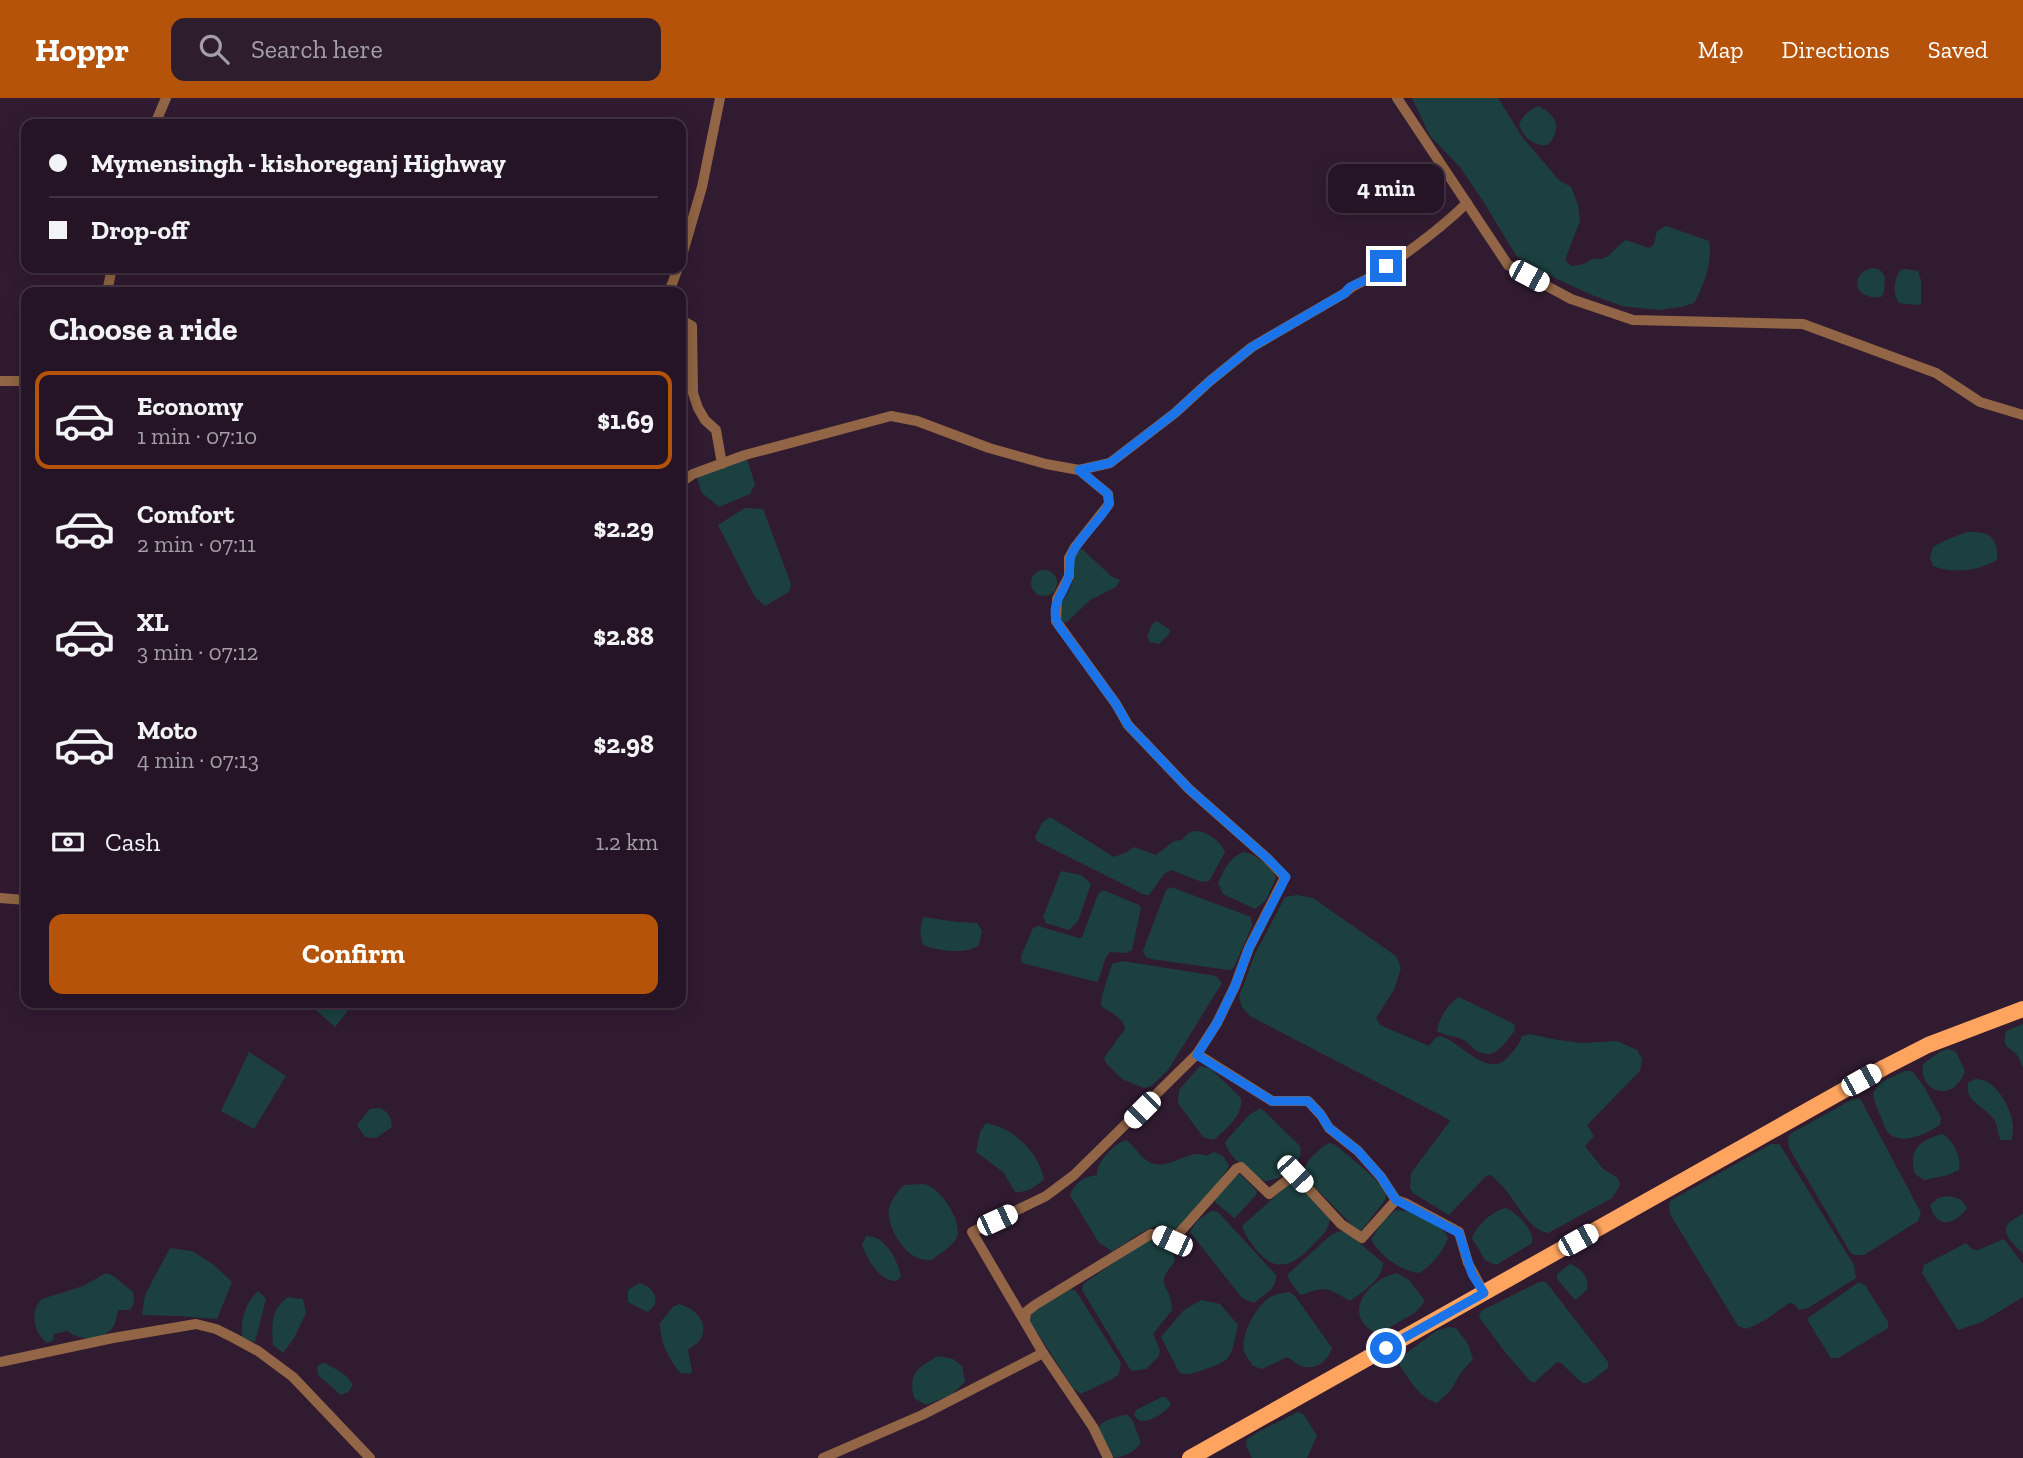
<!DOCTYPE html>
<meta charset="utf-8">
<style>
body{margin:0;font-family:"Zilla Slab",serif;background:#2d1d2d;color:#f1f3f6;height:100vh;display:flex;flex-direction:column;font-size:26px;white-space:nowrap}
*{box-sizing:border-box;margin:0}
p{font-size:23px;color:#a39ea7}
.icon{flex:none;width:38px;height:38px;fill:none;stroke:currentColor;stroke-width:2;stroke-linecap:round;stroke-linejoin:round}
.map{position:relative;flex:1;overflow:hidden}
.side{position:absolute;left:21px;top:189px;width:665px;height:721px;display:flex;flex-direction:column;background:#251425;border-radius:14px;box-shadow:0 4px 18px #0003,0 0 0 2px #423342}
.side>*{flex:none}
.hud{position:absolute;left:21px;top:21px;width:665px;height:154px;border-radius:14px;box-shadow:0 4px 18px #0003,0 0 0 2px #423342;display:grid;align-content:center;height:154px;padding:0 28px;background:#251425}
.end{position:absolute;width:32px;height:32px;margin:-16px;border:9px solid #1a73e8;background:#fff;box-shadow:0 0 0 4px #fff}
.from{border-radius:50%}
.bubble{position:absolute;height:49px;border-radius:14px;background:#251425;box-shadow:0 4px 18px #0003,0 0 0 2px #423342;font-size:23px;font-weight:700;line-height:49px;text-align:center}
.car{position:absolute;width:21px;height:42px;margin:-21px -10px;border-radius:9px;box-shadow:0 0 5px 2px #0007;background:linear-gradient(#fff 24%,#345 0 40%,#fff 0 76%,#345 0 86%,#fff 0)}
.hud b{display:flex;align-items:center;gap:24px;height:66px;font-size:26px}
.hud b+b{border-top:2px solid #423342}
.hud i{width:18px;height:18px;background:#f1f3f6}
ul{padding:0;list-style:none}
li{display:flex;align-items:center;gap:21px;height:98px;margin:0 14px 10px;padding:0 14px;border:4px solid transparent;border-radius:14px}
li div{flex:1}
li b{display:block;font-size:26px}
li em{font-style:normal;font-weight:700}
li.on{border-color:#b45309}
li>.icon{width:63px;height:63px;stroke-width:1.5}
h2{padding:0 28px;font-size:32px;line-height:84px}
.pay{display:flex;align-items:center;gap:18px;height:77px;padding:0 28px;font-size:26px}
.pay p{margin-inline-start:auto}
.primary-button{display:flex;gap:14px;margin-top:auto;padding:14px 28px}
.primary-button a{flex:1;height:80px;border-radius:14px;background:#b45309;color:#fff;font-size:28px;font-weight:700;line-height:80px;text-align:center}
header{display:flex;align-items:center;gap:42px;box-sizing:border-box;height:98px;padding:0 35px;background:#b45309;color:#fff}
header strong{font-size:33px}
nav{display:flex;gap:38px;margin-inline-start:auto;font-size:24px}
.search{width:490px;height:63px;background:#2d1d2d;display:flex;align-items:center;gap:18px;box-sizing:border-box;padding:0 24px;border-radius:14px;color:#a39ea7;font-size:26px}
.map>svg:first-child{display:block}
.water{fill:#1c4040}
.lines{fill:none;stroke-linecap:round;stroke-linejoin:round}
.minor{stroke:#916545;stroke-width:10}
.primary{stroke:#ffa45f;stroke-width:16}
.route{stroke:#1a73e8;stroke-width:9}
</style>
<header>
<strong>Hoppr</strong>
<div class="search"><svg class="icon" aria-label="search" viewBox="0 0 24 24"><circle cx="10" cy="10" r="6"/><path d="M15 15l6 6"/></svg>Search here</div>
<nav><a>Map</a><a>Directions</a><a>Saved</a></nav>
</header>
<div class="map">
<svg width="2023" height="1360" viewBox="0 0 2023 1360">
<rect width="100%" height="100%" fill="#311b31"/>
<g class="water">
<path d="M 1412,0 L 1498,0 L 1523,40 L 1559,82 L 1571,89 L 1578,107 L 1580,123 L 1565,162 L 1571,168 L 1584,166 L 1594,160 C 1609,165 1614,149 1626,142 L 1649,150 L 1654,146 L 1657,133 L 1666,128 L 1709,143 C 1713,163 1704,187 1694,205 L 1681,209 L 1659,212 L 1622,208 L 1592,197 L 1555,180 L 1517,159 L 1483,103 L 1460,69 L 1430,38 Z"/>
<path d="M 1539,8 C 1558,19 1562,30 1548,47 C 1533,48 1525,41 1519,27 C 1522,18 1530,11 1539,8 Z"/>
<path d="M 1873,170 L 1880,172 L 1885,179 L 1884,194 L 1881,199 C 1854,203 1848,175 1873,170 Z"/>
<path d="M 1906,171 L 1918,173 L 1921,182 L 1921,206 L 1915,207 L 1899,205 C 1892,194 1894,183 1900,172 Z"/>
<path d="M 747,361 L 755,386 L 750,396 L 719,409 L 701,394 L 697,379 Z"/>
<path d="M 745,410 L 763,411 L 791,486 L 789,494 L 765,508 L 755,499 L 718,427 Z"/>
<path d="M 1967,434 C 1989,433 1998,438 1997,462 C 1977,473 1954,476 1933,468 L 1930,460 L 1933,449 L 1946,442 Z"/>
<path d="M 1082,451 L 1111,478 L 1120,482 L 1116,489 L 1090,502 L 1066,525 L 1058,520 C 1058,505 1070,496 1073,482 C 1076,469 1069,458 1082,451 Z"/>
<circle cx="1044" cy="485" r="13"/>
<path d="M 1157,523 L 1170,532 L 1169,536 L 1159,546 L 1150,544 L 1147,539 L 1152,526 Z"/>
<path d="M 1050,719 L 1114,759 L 1127,754 L 1134,749 L 1156,757 L 1174,743 L 1182,742 C 1185,739 1186,736 1191,734 C 1202,729 1222,744 1225,754 L 1209,783 L 1202,784 L 1171,772 L 1164,776 L 1149,797 L 1145,797 L 1037,743 L 1035,739 L 1042,725 Z"/>
<path d="M 1245,754 C 1257,758 1271,768 1276,779 L 1266,802 L 1255,811 L 1223,796 L 1218,785 C 1225,772 1229,758 1245,754 Z"/>
<path d="M 1061,773 L 1081,777 L 1091,786 L 1078,823 L 1069,832 L 1046,825 L 1043,819 Z"/>
<path d="M 1171,789 L 1251,819 L 1252,828 L 1234,869 L 1230,872 L 1221,871 L 1151,861 L 1146,859 L 1143,853 L 1166,792 Z"/>
<path d="M 1103,792 L 1139,807 L 1141,810 L 1132,852 L 1126,855 L 1110,854 C 1102,862 1103,874 1097,884 L 1022,865 L 1021,858 L 1033,830 L 1038,828 L 1079,840 L 1082,839 L 1098,796 Z"/>
<path d="M 1297,797 L 1313,800 L 1396,858 L 1401,870 L 1394,892 L 1376,920 L 1380,927 L 1429,948 C 1430,947 1435,940 1437,939 C 1453,933 1487,987 1510,957 C 1515,951 1520,946 1522,938 L 1530,936 L 1552,941 L 1582,945 L 1617,943 L 1637,952 L 1642,961 L 1640,973 L 1587,1027 L 1594,1038 L 1585,1048 L 1603,1071 L 1618,1080 L 1620,1087 L 1612,1100 L 1548,1135 C 1531,1132 1521,1113 1511,1099 C 1506,1091 1498,1084 1491,1077 L 1486,1078 L 1449,1117 L 1413,1095 L 1410,1090 L 1411,1075 L 1450,1023 L 1448,1021 L 1250,918 L 1242,909 L 1239,899 L 1255,856 L 1285,799 Z"/>
<path d="M 924,819 L 957,824 L 977,825 L 982,833 L 979,847 C 968,857 937,853 923,847 C 920,839 919,827 924,819 Z"/>
<path d="M 1123,863 L 1216,878 L 1222,885 L 1168,972 L 1150,989 L 1144,990 L 1122,981 L 1106,965 L 1104,960 L 1125,931 C 1123,918 1110,915 1101,908 L 1102,898 L 1112,866 Z"/>
<path d="M 1459,899 L 1514,926 L 1515,932 C 1506,944 1496,962 1479,954 C 1474,952 1470,947 1466,943 C 1457,938 1447,938 1438,934 L 1437,932 C 1440,919 1448,906 1459,899 Z"/>
<path d="M 308,905 L 354,905 L 335,929 Z"/>
<path d="M 2023,926 L 2023,970 C 2021,966 2020,962 2018,958 C 2008,947 2002,951 2006,933 Z"/>
<path d="M 1949,951 L 1956,954 L 1965,973 C 1953,1007 1918,993 1923,966 L 1941,953 Z"/>
<path d="M 249,954 L 286,978 L 254,1031 L 221,1013 Z"/>
<path d="M 1200,968 L 1211,971 L 1241,1000 C 1243,1019 1226,1030 1214,1042 L 1203,1039 L 1178,1005 L 1179,992 Z"/>
<path d="M 1905,973 L 1912,973 L 1925,990 L 1941,1020 L 1940,1027 C 1927,1035 1900,1050 1887,1033 C 1884,1029 1883,1022 1880,1017 C 1877,1009 1874,1004 1873,995 L 1881,984 Z"/>
<path d="M 1975,981 C 1977,981 1984,982 1986,983 C 2003,992 2019,1024 2011,1042 L 2001,1042 C 1997,1036 1998,1031 1996,1025 C 1988,1008 1964,1006 1968,985 Z"/>
<path d="M 1858,1000 L 1861,1002 L 1921,1115 L 1918,1123 L 1864,1157 L 1854,1157 L 1850,1154 L 1789,1050 L 1788,1042 L 1790,1036 L 1853,1001 Z"/>
<path d="M 380,1010 C 389,1014 391,1020 392,1029 L 376,1040 L 365,1039 L 357,1027 L 370,1011 Z"/>
<path d="M 1261,1010 L 1300,1048 C 1304,1069 1283,1082 1264,1083 C 1251,1074 1229,1061 1225,1044 L 1250,1016 Z"/>
<path d="M 986,1025 C 1014,1030 1038,1054 1044,1081 C 1035,1089 1027,1095 1015,1094 L 1003,1074 L 976,1054 L 980,1034 Z"/>
<path d="M 1942,1036 C 1954,1042 1961,1059 1959,1072 L 1948,1077 L 1924,1082 L 1915,1076 C 1908,1051 1919,1043 1942,1036 Z"/>
<path d="M 1126,1042 C 1135,1048 1141,1061 1151,1065 C 1171,1073 1189,1049 1206,1058 L 1214,1054 L 1223,1058 L 1229,1068 L 1219,1085 L 1176,1131 L 1172,1133 C 1168,1131 1165,1129 1162,1128 C 1150,1125 1124,1148 1112,1153 L 1099,1145 L 1070,1097 C 1076,1084 1082,1079 1097,1077 C 1096,1064 1114,1046 1126,1042 Z"/>
<path d="M 1329,1045 L 1334,1046 C 1346,1056 1378,1080 1385,1094 C 1387,1099 1386,1100 1383,1105 L 1361,1133 L 1356,1131 L 1302,1076 C 1305,1064 1318,1051 1329,1045 Z"/>
<path d="M 1771,1046 L 1779,1046 L 1782,1050 L 1854,1167 L 1856,1180 L 1808,1210 L 1799,1212 L 1794,1206 L 1789,1205 L 1767,1221 L 1747,1231 L 1738,1228 L 1670,1116 L 1669,1107 L 1670,1103 Z"/>
<path d="M 1240,1076 L 1257,1093 L 1256,1097 L 1235,1120 L 1233,1119 L 1215,1104 L 1216,1100 L 1235,1078 Z"/>
<path d="M 1295,1084 L 1301,1088 L 1330,1122 L 1326,1133 C 1308,1152 1285,1183 1260,1156 C 1253,1148 1245,1138 1242,1128 L 1287,1088 Z"/>
<path d="M 924,1086 C 939,1088 963,1123 957,1139 C 953,1148 940,1155 932,1162 C 929,1162 925,1162 921,1161 C 904,1157 886,1128 889,1111 C 891,1102 897,1094 904,1087 Z"/>
<path d="M 1948,1098 C 1957,1100 1962,1100 1967,1110 C 1954,1128 1936,1131 1930,1107 L 1938,1100 Z"/>
<path d="M 1506,1110 C 1518,1116 1534,1131 1532,1145 L 1496,1167 L 1485,1162 L 1472,1140 C 1477,1127 1492,1113 1506,1110 Z"/>
<path d="M 1396,1112 C 1410,1111 1444,1127 1448,1140 C 1443,1154 1432,1166 1420,1175 C 1400,1173 1380,1158 1371,1141 L 1384,1122 Z"/>
<path d="M 1211,1113 L 1218,1114 L 1276,1177 C 1277,1191 1263,1197 1254,1205 L 1242,1200 L 1190,1134 L 1197,1123 Z"/>
<path d="M 2023,1115 L 2023,1156 C 2017,1149 2000,1136 2008,1126 C 2012,1121 2019,1119 2023,1115 Z"/>
<path d="M 1340,1133 L 1349,1136 L 1383,1165 C 1383,1181 1362,1194 1350,1203 C 1326,1189 1328,1188 1300,1197 L 1288,1180 L 1288,1176 L 1331,1137 Z"/>
<path d="M 866,1138 C 885,1137 898,1162 901,1179 L 896,1183 C 878,1182 868,1162 862,1147 Z"/>
<path d="M 1152,1138 C 1165,1143 1177,1149 1174,1165 C 1152,1189 1172,1186 1172,1212 L 1153,1236 L 1160,1252 L 1159,1258 L 1146,1271 L 1131,1273 L 1082,1192 L 1083,1186 Z"/>
<path d="M 2004,1141 L 2023,1166 L 2023,1199 L 1982,1224 L 1958,1232 L 1922,1175 L 1924,1167 L 1966,1145 L 1972,1151 L 1978,1152 Z"/>
<path d="M 170,1150 L 192,1153 L 214,1167 L 232,1184 L 217,1221 L 180,1218 L 142,1217 L 145,1197 Z"/>
<path d="M 1570,1166 C 1581,1170 1590,1180 1587,1192 L 1575,1202 L 1557,1181 L 1557,1176 Z"/>
<path d="M 106,1175 L 112,1177 L 133,1194 L 134,1205 L 130,1212 L 118,1212 C 117,1217 116,1224 113,1229 C 105,1242 79,1244 68,1233 L 54,1236 L 53,1243 L 47,1245 C 34,1235 29,1213 42,1201 L 83,1188 Z"/>
<path d="M 1397,1175 L 1409,1182 L 1425,1203 L 1416,1214 L 1378,1236 C 1339,1218 1368,1181 1397,1175 Z"/>
<path d="M 1539,1184 L 1546,1184 L 1608,1264 L 1608,1270 L 1588,1285 L 1582,1285 L 1561,1265 L 1557,1264 L 1535,1284 L 1531,1284 L 1505,1254 L 1479,1219 L 1481,1213 Z"/>
<path d="M 1859,1184 L 1865,1187 L 1888,1224 L 1888,1230 L 1838,1260 L 1831,1260 L 1808,1223 L 1808,1220 Z"/>
<path d="M 639,1185 C 654,1188 663,1205 647,1214 L 628,1204 L 628,1192 Z"/>
<path d="M 1072,1191 L 1076,1193 L 1121,1265 L 1119,1276 L 1114,1280 L 1081,1296 L 1073,1290 L 1029,1222 C 1032,1205 1058,1198 1072,1191 Z"/>
<path d="M 258,1193 L 266,1201 L 255,1244 L 242,1240 C 241,1222 244,1206 258,1193 Z"/>
<path d="M 1289,1194 L 1295,1198 L 1332,1250 C 1328,1263 1316,1273 1301,1268 C 1296,1266 1292,1261 1287,1259 L 1262,1271 L 1253,1268 C 1250,1264 1246,1258 1244,1253 C 1240,1237 1257,1206 1272,1198 C 1277,1196 1283,1195 1289,1194 Z"/>
<path d="M 288,1199 L 303,1201 L 306,1215 L 294,1240 L 283,1255 L 273,1247 C 272,1226 270,1213 288,1199 Z"/>
<path d="M 1201,1202 L 1220,1206 L 1238,1227 C 1230,1261 1234,1262 1200,1273 C 1191,1276 1187,1278 1179,1274 L 1161,1239 L 1184,1212 Z"/>
<path d="M 679,1206 C 693,1209 710,1224 701,1240 C 699,1245 692,1248 688,1252 L 692,1273 L 690,1276 L 680,1275 C 668,1260 660,1244 660,1225 L 673,1209 Z"/>
<path d="M 1449,1229 L 1456,1230 L 1468,1246 L 1473,1261 L 1460,1276 L 1450,1293 L 1437,1305 C 1419,1300 1410,1282 1400,1268 L 1400,1260 L 1436,1233 Z"/>
<path d="M 938,1258 L 953,1261 L 962,1268 L 965,1284 L 951,1297 L 926,1307 L 914,1300 C 908,1274 918,1270 938,1258 Z"/>
<path d="M 325,1265 C 337,1272 346,1275 353,1287 L 348,1294 L 341,1297 L 318,1277 L 317,1269 L 320,1266 Z"/>
<path d="M 1162,1299 L 1166,1299 L 1171,1306 C 1167,1313 1153,1322 1145,1323 C 1139,1324 1138,1321 1134,1317 L 1136,1312 Z"/>
<path d="M 1298,1314 L 1304,1317 L 1317,1338 L 1307,1360 L 1252,1360 L 1246,1348 L 1247,1341 L 1258,1334 Z"/>
<path d="M 1124,1317 L 1127,1317 L 1132,1321 L 1141,1345 C 1133,1356 1121,1360 1109,1360 L 1097,1332 C 1101,1322 1115,1320 1124,1317 Z"/>
</g>
<g class="lines">
<g class="minor">
<path d="M 1397,0 L 1508,167 L 1571,201 L 1633,222 L 1803,226 L 1936,275 L 1980,304 L 2023,317"/>
<path d="M 155,26 L 166,0"/>
<path d="M 681,161 L 702,89 L 720,0"/>
<path d="M 107,194 L 112,170"/>
<path d="M 669,194 L 678,170"/>
<path d="M 681,222 L 692,228 L 693,295 L 698,310 L 705,322 L 716,332 L 722,366"/>
<path d="M 0,283 L 26,283"/>
<path d="M 1079,372 L 1108,396 L 1109,406 L 1075,449 L 1069,460 L 1069,478 L 1057,501 L 1056,523 L 1116,606 L 1128,627 L 1189,691 L 1267,760 L 1285,779 L 1249,850 L 1235,888 L 1217,925 L 1197,956"/>
<path d="M 681,384 L 693,376 L 745,357 L 891,318 L 917,323 L 989,350 L 1046,366 L 1079,372 L 1110,365 L 1175,315 L 1210,283 L 1252,249 L 1345,195 C 1352,186 1363,185 1372,178 C 1405,157 1439,132 1467,105"/>
<path d="M 0,800 L 26,802"/>
<path d="M 1025,1222 L 1026,1214 L 1035,1207 L 1151,1136 L 1159,1137 L 1172,1143 L 1236,1071 L 1241,1069 L 1269,1096 L 1295,1076 L 1341,1126 L 1362,1140 L 1396,1102 L 1405,1105 L 1459,1134 L 1468,1165 L 1484,1195"/>
<path d="M 1043,1255 L 972,1134 L 1046,1098 L 1074,1077 L 1197,956 L 1272,1003 L 1308,1003 L 1321,1017 L 1329,1030 L 1358,1053 L 1381,1079 L 1396,1102"/>
<path d="M 0,1264 L 113,1240 L 196,1226 L 216,1231 L 234,1240 L 258,1253 L 293,1279 L 370,1360"/>
<path d="M 823,1360 L 922,1317 L 1043,1255 L 1093,1329 L 1108,1360"/>
</g>
<path class="primary" d="M 1190,1360 L 1885,969 L 1928,947 L 2023,911"/>
</g>
<g class="lines">
<path class="route" d="M 1386,1250 L 1484,1195 L 1472,1176 L 1459,1135 L 1396,1102 L 1381,1079 L 1358,1053 L 1329,1030 L 1321,1017 L 1308,1003 L 1272,1003 L 1197,957 L 1217,925 L 1235,888 L 1249,850 L 1286,779 L 1267,760 L 1189,691 L 1128,627 L 1116,606 L 1059,528 C 1047,506 1066,495 1069,476 C 1071,466 1068,459 1075,450 C 1085,434 1100,422 1109,406 L 1108,396 L 1079,372 L 1110,365 L 1175,315 L 1210,283 L 1252,249 L 1345,195 L 1350,189 L 1370,180 L 1386,168"/>
</g>
</svg>
<i class="end from" style="left:1386px;top:1250px"></i>
<i class="end" style="left:1386px;top:168px"></i>
<div class="bubble" style="left:1328px;top:66px;width:116px">4 min</div>
<i class="car" style="left:1529px;top:178px;rotate:118deg"></i>
<i class="car" style="left:1861px;top:982px;rotate:61deg"></i>
<i class="car" style="left:1142px;top:1012px;rotate:225deg"></i>
<i class="car" style="left:1295px;top:1076px;rotate:137deg"></i>
<i class="car" style="left:997px;top:1122px;rotate:65deg"></i>
<i class="car" style="left:1578px;top:1142px;rotate:61deg"></i>
<i class="car" style="left:1172px;top:1143px;rotate:295deg"></i>
<div class="hud">
<b><i class="from"></i>Mymensingh - kishoreganj Highway</b>
<b><i></i>Drop-off</b>
</div>
<section class="side">
<h2>Choose a ride</h2>
<ul>
<li class="on"><svg class="icon" aria-label="car" viewBox="0 0 24 24"><path d="M5 17H2v-5l4-1 3-4h7l3 4 3 1v5h-3M9 17h6M6 11h13"/><circle cx="7" cy="17" r="2"/><circle cx="17" cy="17" r="2"/></svg><div><b>Economy</b><p>1 min · 07:10</p></div><em>$1.69</em></li>
<li><svg class="icon" aria-label="car" viewBox="0 0 24 24"><path d="M5 17H2v-5l4-1 3-4h7l3 4 3 1v5h-3M9 17h6M6 11h13"/><circle cx="7" cy="17" r="2"/><circle cx="17" cy="17" r="2"/></svg><div><b>Comfort</b><p>2 min · 07:11</p></div><em>$2.29</em></li>
<li><svg class="icon" aria-label="car" viewBox="0 0 24 24"><path d="M5 17H2v-5l4-1 3-4h7l3 4 3 1v5h-3M9 17h6M6 11h13"/><circle cx="7" cy="17" r="2"/><circle cx="17" cy="17" r="2"/></svg><div><b>XL</b><p>3 min · 07:12</p></div><em>$2.88</em></li>
<li><svg class="icon" aria-label="car" viewBox="0 0 24 24"><path d="M5 17H2v-5l4-1 3-4h7l3 4 3 1v5h-3M9 17h6M6 11h13"/><circle cx="7" cy="17" r="2"/><circle cx="17" cy="17" r="2"/></svg><div><b>Moto</b><p>4 min · 07:13</p></div><em>$2.98</em></li>
</ul>
<div class="pay"><svg class="icon" aria-label="cash" viewBox="0 0 24 24"><path d="M3 7h18v10H3z"/><circle cx="12" cy="12" r="2"/></svg>Cash<p>1.2 km</p></div>
<div class="primary-button"><a>Confirm</a></div>
</section>
</div>
